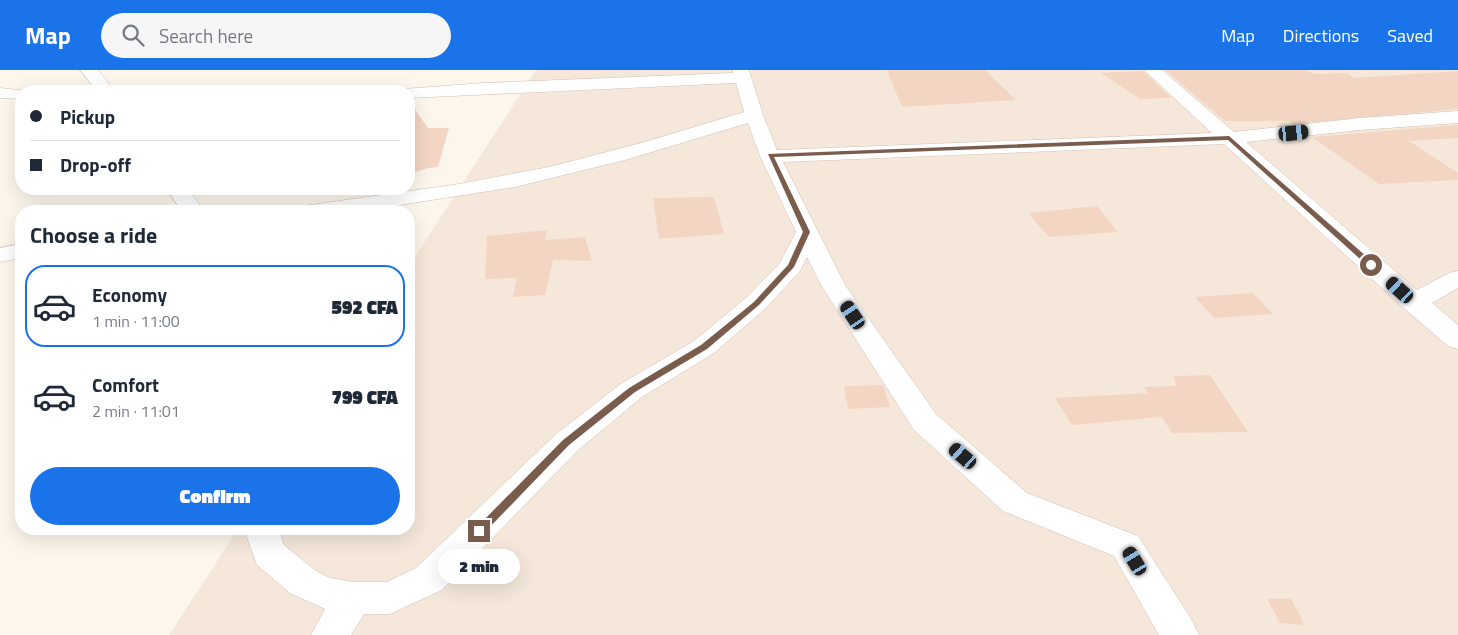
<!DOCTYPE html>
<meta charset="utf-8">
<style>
body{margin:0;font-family:"Titillium Web",sans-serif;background:#f6f6f7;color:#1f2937;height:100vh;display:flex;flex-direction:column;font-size:19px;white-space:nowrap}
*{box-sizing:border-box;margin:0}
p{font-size:16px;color:#747a83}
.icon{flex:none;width:28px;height:28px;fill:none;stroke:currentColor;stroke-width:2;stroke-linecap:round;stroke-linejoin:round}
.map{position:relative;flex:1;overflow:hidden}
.sheet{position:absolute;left:15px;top:135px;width:400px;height:330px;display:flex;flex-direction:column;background:#fff;border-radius:20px;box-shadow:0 5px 20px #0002}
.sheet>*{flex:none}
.top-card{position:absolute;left:15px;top:15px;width:400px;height:110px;border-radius:20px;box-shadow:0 5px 20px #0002;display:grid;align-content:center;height:110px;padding:0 15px;background:#fff}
.end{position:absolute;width:22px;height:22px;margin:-11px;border:6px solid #7a5c4d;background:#fff;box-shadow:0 0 0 2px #fff}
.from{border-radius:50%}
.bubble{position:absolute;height:35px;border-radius:18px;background:#fff;box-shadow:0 5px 20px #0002;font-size:16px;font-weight:800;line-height:35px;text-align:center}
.car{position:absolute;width:15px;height:30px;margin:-15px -8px;border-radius:6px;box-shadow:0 0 4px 1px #0007;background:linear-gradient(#222 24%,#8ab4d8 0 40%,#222 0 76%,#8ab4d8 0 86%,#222 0)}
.top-card b{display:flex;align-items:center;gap:18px;height:48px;font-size:19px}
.top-card b+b{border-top:1px solid #e0e1e3}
.top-card i{width:12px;height:12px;background:#1f2937}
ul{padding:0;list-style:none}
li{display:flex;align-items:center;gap:15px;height:82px;margin:0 10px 8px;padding:0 5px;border:2px solid transparent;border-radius:20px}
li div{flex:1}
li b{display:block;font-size:19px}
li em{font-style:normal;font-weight:800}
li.on{border-color:#1a73e8}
li>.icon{width:45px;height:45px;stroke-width:1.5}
h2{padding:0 15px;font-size:22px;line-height:60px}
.cta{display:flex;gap:10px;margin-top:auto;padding:10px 15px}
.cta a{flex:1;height:58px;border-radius:30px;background:#1a73e8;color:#fff;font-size:20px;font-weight:800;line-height:58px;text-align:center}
header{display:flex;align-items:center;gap:30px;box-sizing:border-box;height:70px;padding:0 25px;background:#1a73e8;color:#fff}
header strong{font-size:24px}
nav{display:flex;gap:28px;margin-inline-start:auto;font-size:18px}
.search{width:350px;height:45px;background:#f6f6f7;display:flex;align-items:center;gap:12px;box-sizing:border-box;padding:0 18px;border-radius:28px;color:#747a83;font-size:19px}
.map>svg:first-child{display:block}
.residential{fill:#f5e8da}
.building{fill:#f3d5c3}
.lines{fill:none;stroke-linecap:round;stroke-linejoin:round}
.minor-casing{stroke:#d1beb0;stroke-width:1}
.minor{fill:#fff;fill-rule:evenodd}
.route{fill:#7a5c4d}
</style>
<header>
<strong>Map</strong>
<div class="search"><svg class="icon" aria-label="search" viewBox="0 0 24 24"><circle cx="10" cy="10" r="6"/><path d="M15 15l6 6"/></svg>Search here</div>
<nav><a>Map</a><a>Directions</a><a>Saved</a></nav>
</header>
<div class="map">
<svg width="1458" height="565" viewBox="0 0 1458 565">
<rect width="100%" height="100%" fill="#fdf6ec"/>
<path class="residential" d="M 536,0 L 1458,0 L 1458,565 L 169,565 L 238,459 L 409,459 L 409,196 Z"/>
<g class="building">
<path d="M 887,0 L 985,0 L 1016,30 L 902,37 Z"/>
<path d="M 1165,0 L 1307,0 L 1313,4 L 1347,3 L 1354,8 L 1458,1 L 1458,39 L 1293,54 L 1289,51 L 1225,51 Z"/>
<path d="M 1143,1 L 1171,28 L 1140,29 L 1101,3 Z"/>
<path d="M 409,31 L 428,58 L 449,58 L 438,97 L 428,98 L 409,104 Z"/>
<path d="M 1458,55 L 1458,68 L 1409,71 L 1458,103 L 1458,110 L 1379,114 L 1312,67 Z"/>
<path d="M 714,127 L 724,164 L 659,169 L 653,128 Z"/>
<path d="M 1097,136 L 1118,162 L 1049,167 L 1028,143 Z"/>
<path d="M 547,160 L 545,170 L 585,167 L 592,191 L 553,190 L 545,225 L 513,227 L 517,208 L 485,209 L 487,166 Z"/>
<path d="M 1253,223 L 1273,244 L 1214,248 L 1195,227 Z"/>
<path d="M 1210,305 L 1248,362 L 1172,363 L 1162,347 L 1072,355 L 1055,328 L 1148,323 L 1144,317 L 1177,316 L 1173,306 Z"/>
<path d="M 883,315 L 890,337 L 848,339 L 844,316 Z"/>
<path d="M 1267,529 L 1291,529 L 1305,555 L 1280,553 Z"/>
</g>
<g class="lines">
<defs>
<g id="minor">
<path d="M 80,0 L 98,0 L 115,21 L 97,21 Z"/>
<path d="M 733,0 L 749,0 L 763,45 L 777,80 L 1212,63 L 1144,0 L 1162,0 L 1234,62 L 1360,48 L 1458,41 L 1458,53 L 1360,60 L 1246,72 L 1417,220 L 1449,203 L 1458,201 L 1458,218 L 1432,233 L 1458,255 L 1458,279 L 1448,276 L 1405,239 L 1224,74 L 783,92 L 845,215 L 936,344 L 1027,423 L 1138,466 L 1193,552 L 1199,565 L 1159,565 L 1114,486 L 1003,441 L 914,360 L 821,215 L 807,187 L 800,201 L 765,239 L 714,283 L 642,327 L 577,381 L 442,520 L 390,544 L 364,544 L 351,565 L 311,565 L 325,539 L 290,523 L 257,495 L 244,459 L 278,459 L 284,475 L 316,501 L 330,508 L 354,512 L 387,512 L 416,498 L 555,365 L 622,313 L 694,271 L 747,227 L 780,193 L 796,162 L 760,86 L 748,53 L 625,90 L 515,117 L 361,141 L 300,141 L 303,136 L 459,114 L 549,97 L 645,72 L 744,42 L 736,13 L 409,28 L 409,21 L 401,21 L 403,19 L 484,13 L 733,3 Z"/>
<path d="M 0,18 L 28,21 L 21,21 L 21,29 L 0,28 Z"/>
<path d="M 166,119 L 188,119 L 204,141 L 182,141 Z"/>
<path d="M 21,174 L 21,188 L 0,192 L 0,178 Z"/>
</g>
</defs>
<use href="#minor" class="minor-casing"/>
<use href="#minor" class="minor"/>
</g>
<path class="route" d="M 1229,66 L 1374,193 L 1374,197 L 1369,197 L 1228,70 L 774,87 L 810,162 L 794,197 L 759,235 L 707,279 L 635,322 L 569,375 L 483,464 L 476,464 L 476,458 L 563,370 L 629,318 L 701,275 L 754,232 L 788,195 L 803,162 L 768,84 Z"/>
</svg>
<i class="end from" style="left:1371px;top:195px"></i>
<i class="end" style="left:479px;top:461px"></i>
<div class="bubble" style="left:438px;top:479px;width:82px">2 min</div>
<i class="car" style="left:1294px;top:63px;rotate:84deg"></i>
<i class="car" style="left:1400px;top:220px;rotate:312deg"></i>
<i class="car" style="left:853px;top:245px;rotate:326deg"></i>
<i class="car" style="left:963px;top:386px;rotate:311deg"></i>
<i class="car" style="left:1135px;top:491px;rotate:329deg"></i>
<div class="top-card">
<b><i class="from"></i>Pickup</b>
<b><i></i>Drop-off</b>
</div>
<section class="sheet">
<h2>Choose a ride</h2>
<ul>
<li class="on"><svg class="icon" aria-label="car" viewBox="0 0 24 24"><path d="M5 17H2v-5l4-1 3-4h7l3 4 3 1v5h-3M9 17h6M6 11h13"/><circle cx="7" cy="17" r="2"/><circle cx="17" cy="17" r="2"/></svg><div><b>Economy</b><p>1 min · 11:00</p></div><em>592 CFA</em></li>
<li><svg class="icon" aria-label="car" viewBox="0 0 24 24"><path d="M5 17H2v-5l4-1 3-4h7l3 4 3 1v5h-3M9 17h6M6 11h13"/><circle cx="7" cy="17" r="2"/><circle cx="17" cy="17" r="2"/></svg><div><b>Comfort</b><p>2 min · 11:01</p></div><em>799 CFA</em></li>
</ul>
<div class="cta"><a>Confirm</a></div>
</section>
</div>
